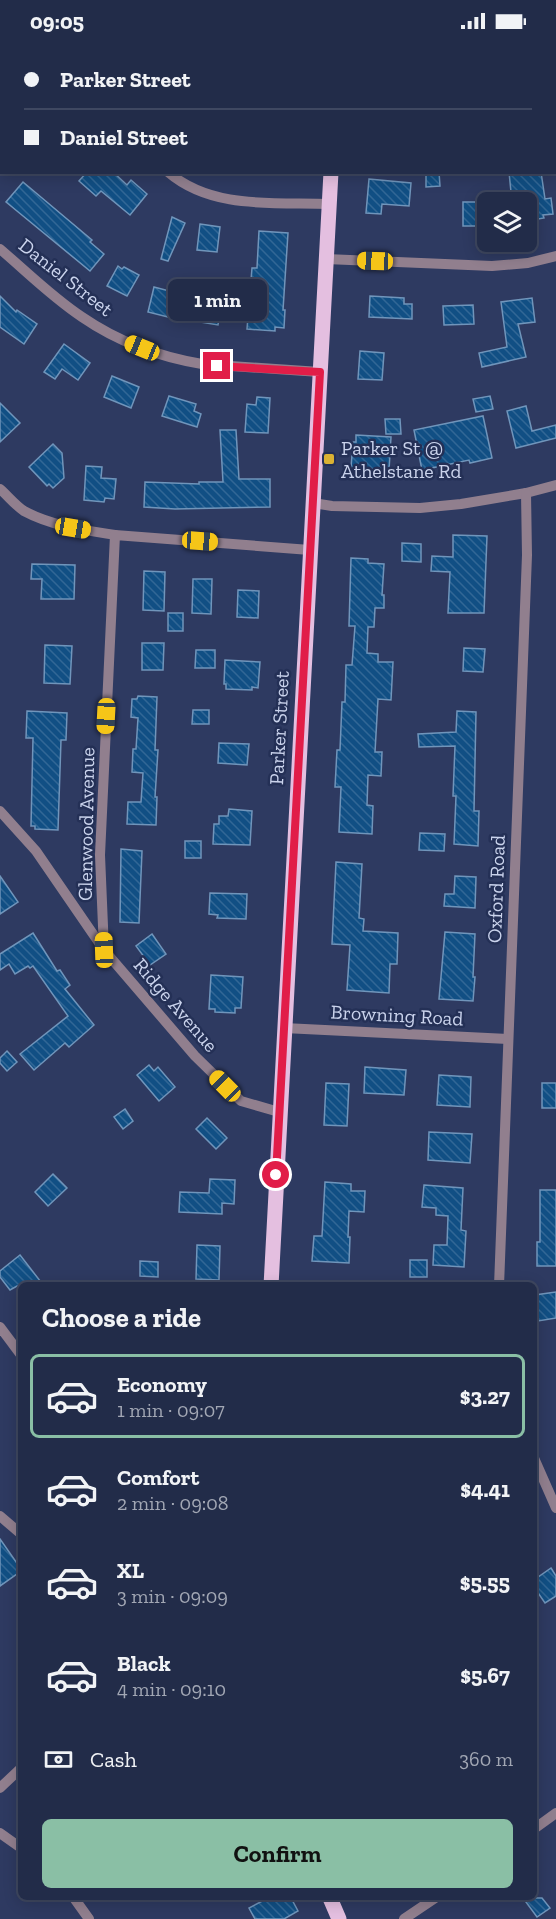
<!DOCTYPE html>
<meta charset="utf-8">
<style>
body{margin:0;font-family:"Zilla Slab",serif;background:#2e3853;color:#f1f3f6;height:100vh;display:flex;flex-direction:column;font-size:22px;white-space:nowrap}
*{box-sizing:border-box;margin:0}
p{font-size:20px;color:#a2a7b4}
.icon{flex:none;width:33px;height:33px;fill:none;stroke:currentColor;stroke-width:2;stroke-linecap:round;stroke-linejoin:round}
.map{position:relative;flex:1;overflow:hidden}
.side{position:absolute;left:18px;top:1240px;width:519px;height:618px;display:flex;flex-direction:column;background:#222c49;border-radius:9px;box-shadow:0 3px 15px #0003,0 0 0 2px #3f4861}
.side>*{flex:none}
.guide{position:absolute;left:0px;top:0px;width:556px;height:132px;box-shadow:0 3px 15px #0003,0 0 0 2px #3f4861;display:grid;align-content:center;height:132px;padding:0 24px;background:#222c49}
.controls{position:absolute;left:477px;top:150px;display:grid;gap:12px}
.controls a{display:grid;place-items:center;width:60px;height:60px;border-radius:9px;background:#222c49;box-shadow:0 3px 15px #0003,0 0 0 2px #3f4861;font-size:30px}
.end{position:absolute;width:27px;height:27px;margin:-14px;border:8px solid #e11d48;background:#fff;box-shadow:0 0 0 3px #fff}
.from{border-radius:50%}
.bubble{position:absolute;height:42px;border-radius:9px;background:#222c49;box-shadow:0 3px 15px #0003,0 0 0 2px #3f4861;font-size:20px;font-weight:700;line-height:42px;text-align:center}
.car{position:absolute;width:18px;height:36px;margin:-18px -9px;border-radius:8px;box-shadow:0 0 4px 2px #0007;background:linear-gradient(#f5c518 24%,#345 0 40%,#f5c518 0 76%,#345 0 86%,#f5c518 0)}
.guide b{display:flex;align-items:center;gap:21px;height:57px;font-size:22px}
.guide b+b{border-top:2px solid #3f4861}
.guide i{width:15px;height:15px;background:#f1f3f6}
ul{padding:0;list-style:none}
li{display:flex;align-items:center;gap:18px;height:84px;margin:0 12px 9px;padding:0 12px;border:3px solid transparent;border-radius:9px}
li div{flex:1}
li b{display:block;font-size:22px}
li em{font-style:normal;font-weight:700}
li.active{border-color:#8abfa5}
li>.icon{width:54px;height:54px;stroke-width:1.5}
h2{padding:0 24px;font-size:27px;line-height:72px}
.pay{display:flex;align-items:center;gap:15px;height:66px;padding:0 24px;font-size:22px}
.pay p{margin-inline-start:auto}
.cta{display:flex;gap:12px;margin-top:auto;padding:12px 24px}
.cta a{flex:1;height:69px;border-radius:9px;background:#8abfa5;color:#111;font-size:24px;font-weight:700;line-height:69px;text-align:center}
.status{display:flex;justify-content:space-between;align-items:center;height:42px;padding:0 30px;background:#222c49;direction:ltr}
.status svg{height:16px;fill:currentColor}
.map>svg:first-child{display:block}
.building{fill:url(#building-back-hatch);stroke:#7095bb;stroke-width:1.5}
.lines{fill:none;stroke-linecap:round;stroke-linejoin:round}
.minor{stroke:#917f8e;stroke-width:10}
.major{stroke:#e4bfe0;stroke-width:15}
.route{stroke:#e11d48;stroke-width:8}
.poi-dot{fill:#dbb233;stroke:#243056;stroke-width:2}
.labels{text-anchor:middle;stroke-width:5;stroke-linejoin:round;paint-order:stroke}
.street-label{font-size:20px;fill:#cad3ec;stroke:#243056}
.poi-label{font-size:20px;fill:#cad3ec;stroke:#243056;text-anchor:start}
</style>
<div class="status"><b>09:05</b><svg viewBox="0 0 49 12"><path d="M0 12V9h3v3zM5 12V6h3v6zM10 12V3h3v9zM15 12V0h3v12zM26 1h20v11H26zM47 4h2v5h-2z"/></svg></div>
<div class="map">
<svg width="556" height="1877" viewBox="0 0 556 1877">
<defs>
<pattern id="building-back-hatch" width="6" height="6" patternUnits="userSpaceOnUse" patternTransform="scale(1.5)"><rect width="6" height="6" fill="#114f84"/><path d="M-1 5l2 2M0 0l6 6M5-1l2 2" fill="none" stroke="#326796"/></pattern>
</defs>
<rect width="100%" height="100%" fill="#2e3a61"/>
<g class="building">
<path d="M 87,130 L 113,130 L 127,143 L 131,138 L 147,152 L 130,173 L 101,149 L 96,154 L 79,139 Z"/>
<path d="M 426,130 L 439,130 L 440,144 L 426,145 Z"/>
<path d="M 509,130 L 541,130 L 545,157 L 551,156 L 553,172 L 543,173 L 544,176 L 526,179 L 526,160 L 512,160 Z"/>
<path d="M 369,137 L 411,141 L 409,164 L 382,162 L 381,172 L 366,171 Z"/>
<path d="M 23,140 L 92,198 L 90,200 L 104,212 L 90,229 L 6,160 Z"/>
<rect x="463" y="160" width="25" height="24"/>
<path d="M 172,175 L 185,181 L 168,219 L 161,217 Z"/>
<path d="M 200,182 L 220,185 L 217,210 L 197,208 Z"/>
<path d="M 259,189 L 288,191 L 283,268 L 285,268 L 284,286 L 275,285 L 275,289 L 247,287 L 252,226 L 257,226 Z"/>
<path d="M 118,224 L 122,227 L 124,225 L 139,233 L 127,254 L 107,244 Z"/>
<path d="M 154,245 L 177,251 L 175,259 L 221,267 L 218,283 L 176,276 L 176,277 L 148,270 Z"/>
<path d="M 0,254 L 16,270 L 17,268 L 37,282 L 24,302 L 0,285 Z"/>
<path d="M 370,254 L 404,256 L 404,262 L 412,262 L 412,277 L 369,275 Z"/>
<path d="M 532,256 L 535,280 L 518,282 L 526,315 L 482,325 L 479,311 L 507,305 L 501,260 Z"/>
<path d="M 473,263 L 474,282 L 444,283 L 443,264 Z"/>
<path d="M 64,302 L 90,321 L 78,338 L 62,327 L 55,337 L 44,330 Z"/>
<path d="M 360,309 L 384,311 L 382,338 L 358,337 Z"/>
<path d="M 112,334 L 139,345 L 131,366 L 104,355 Z"/>
<path d="M 169,354 L 196,362 L 194,369 L 201,372 L 197,385 L 162,374 Z"/>
<path d="M 490,354 L 493,367 L 476,370 L 473,357 Z"/>
<path d="M 257,355 L 270,356 L 268,391 L 245,390 L 247,362 L 256,363 Z"/>
<path d="M 0,361 L 20,381 L 0,400 Z"/>
<path d="M 526,364 L 532,389 L 556,383 L 556,396 L 516,406 L 507,369 Z"/>
<path d="M 483,374 L 492,416 L 470,421 L 469,418 L 422,428 L 414,388 Z"/>
<path d="M 385,377 L 400,377 L 401,392 L 386,392 Z"/>
<path d="M 220,388 L 236,388 L 239,437 L 270,437 L 270,465 L 175,467 L 144,465 L 145,440 L 199,442 L 199,440 L 223,440 Z"/>
<path d="M 356,393 L 391,395 L 389,428 L 351,426 L 353,400 L 356,400 Z"/>
<path d="M 53,402 L 62,411 L 64,436 L 53,446 L 49,442 L 47,444 L 29,425 Z"/>
<path d="M 86,424 L 102,425 L 101,436 L 116,437 L 114,457 L 105,456 L 104,460 L 84,458 Z"/>
<path d="M 453,493 L 487,494 L 484,571 L 448,571 L 450,530 L 431,529 L 432,514 L 453,515 Z"/>
<path d="M 402,501 L 421,502 L 421,520 L 402,519 Z"/>
<path d="M 351,516 L 368,517 L 368,521 L 384,522 L 382,553 L 384,553 L 384,566 L 375,566 L 374,585 L 368,585 L 367,611 L 378,612 L 378,620 L 393,620 L 391,658 L 378,657 L 375,710 L 382,710 L 381,734 L 368,733 L 367,763 L 373,764 L 372,792 L 339,790 L 341,745 L 335,745 L 337,708 L 340,708 L 342,660 L 345,660 L 346,623 L 352,623 L 355,584 L 349,584 Z"/>
<path d="M 32,522 L 75,523 L 74,557 L 41,557 L 42,537 L 31,537 Z"/>
<path d="M 144,529 L 165,530 L 164,569 L 143,568 Z"/>
<path d="M 193,537 L 212,537 L 211,572 L 192,571 Z"/>
<path d="M 238,548 L 259,549 L 258,576 L 237,575 Z"/>
<rect x="168" y="571" width="15" height="18"/>
<path d="M 142,601 L 164,601 L 163,628 L 142,628 Z"/>
<path d="M 45,603 L 72,604 L 70,642 L 44,641 Z"/>
<path d="M 464,606 L 485,607 L 483,630 L 463,629 Z"/>
<path d="M 196,608 L 215,608 L 215,626 L 195,626 Z"/>
<path d="M 225,618 L 260,620 L 258,646 L 252,645 L 252,648 L 226,647 L 226,642 L 224,642 Z"/>
<path d="M 138,654 L 157,655 L 155,708 L 158,708 L 155,755 L 157,755 L 156,783 L 127,782 L 128,760 L 141,760 L 143,731 L 132,730 L 133,707 L 136,707 L 138,676 L 131,675 L 132,657 L 137,657 Z"/>
<path d="M 193,668 L 209,668 L 209,682 L 192,682 Z"/>
<path d="M 27,669 L 67,671 L 66,698 L 61,698 L 58,788 L 35,787 L 35,784 L 31,784 L 33,696 L 26,696 Z"/>
<path d="M 457,669 L 476,670 L 474,769 L 479,769 L 478,804 L 454,802 L 456,754 L 453,754 L 455,704 L 419,705 L 418,692 L 456,690 Z"/>
<path d="M 219,701 L 249,702 L 247,723 L 218,721 Z"/>
<path d="M 229,767 L 252,769 L 250,803 L 213,802 L 214,782 L 219,782 L 219,774 L 228,774 Z"/>
<path d="M 420,791 L 445,792 L 444,809 L 419,808 Z"/>
<rect x="185" y="799" width="16" height="17"/>
<path d="M 121,807 L 142,809 L 139,881 L 120,880 Z"/>
<path d="M 336,820 L 362,822 L 359,876 L 364,877 L 363,889 L 398,891 L 397,922 L 390,922 L 389,951 L 347,948 L 350,903 L 332,902 Z"/>
<path d="M 0,834 L 18,860 L 0,872 Z"/>
<path d="M 455,834 L 476,835 L 475,866 L 444,864 L 445,852 L 454,852 Z"/>
<path d="M 210,851 L 247,852 L 246,877 L 217,876 L 218,873 L 209,872 Z"/>
<path d="M 445,890 L 475,892 L 473,935 L 475,935 L 473,959 L 439,957 Z"/>
<path d="M 33,891 L 57,929 L 60,928 L 70,943 L 65,947 L 94,983 L 69,1005 L 65,1001 L 34,1028 L 20,1012 L 68,974 L 33,924 L 30,926 L 28,924 L 15,932 L 9,922 L 0,928 L 0,912 Z"/>
<path d="M 152,892 L 166,912 L 150,923 L 136,904 Z"/>
<path d="M 211,933 L 243,935 L 241,966 L 235,966 L 235,971 L 215,970 L 215,967 L 209,967 Z"/>
<path d="M 7,1009 L 17,1020 L 7,1029 L 0,1021 L 0,1016 Z"/>
<path d="M 149,1023 L 154,1029 L 158,1025 L 175,1045 L 159,1059 L 137,1033 Z"/>
<path d="M 365,1025 L 406,1028 L 404,1053 L 364,1051 Z"/>
<path d="M 439,1033 L 471,1035 L 470,1065 L 437,1063 Z"/>
<path d="M 326,1041 L 349,1042 L 347,1084 L 324,1083 Z"/>
<rect x="542" y="1041" width="14" height="25"/>
<path d="M 125,1067 L 133,1079 L 123,1087 L 114,1075 Z"/>
<path d="M 207,1076 L 227,1096 L 216,1107 L 196,1087 Z"/>
<path d="M 429,1090 L 472,1092 L 470,1121 L 428,1118 Z"/>
<path d="M 53,1132 L 67,1146 L 48,1164 L 35,1150 Z"/>
<path d="M 210,1137 L 235,1138 L 234,1162 L 222,1161 L 222,1172 L 179,1170 L 180,1150 L 209,1151 Z"/>
<path d="M 325,1140 L 351,1142 L 351,1149 L 365,1149 L 364,1170 L 349,1169 L 348,1195 L 350,1195 L 349,1221 L 312,1219 L 314,1194 L 322,1194 Z"/>
<path d="M 424,1143 L 463,1146 L 461,1188 L 466,1189 L 464,1225 L 433,1223 L 434,1203 L 447,1203 L 448,1174 L 436,1173 L 436,1166 L 422,1165 Z"/>
<path d="M 540,1148 L 556,1148 L 556,1224 L 537,1224 L 537,1200 L 540,1200 Z"/>
<path d="M 197,1203 L 220,1204 L 219,1238 L 196,1237 Z"/>
<path d="M 20,1213 L 44,1244 L 17,1244 L 10,1248 L 0,1235 L 0,1229 Z"/>
<rect x="410" y="1218" width="17" height="17"/>
<path d="M 140,1219 L 158,1220 L 158,1235 L 140,1234 Z"/>
<path d="M 556,1250 L 556,1276 L 538,1279 L 535,1253 Z"/>
<path d="M 0,1497 L 21,1527 L 21,1529 L 0,1544 Z"/>
<path d="M 551,1526 L 556,1534 L 556,1554 L 545,1561 L 534,1545 L 534,1538 Z"/>
<path d="M 268,1856 L 291,1856 L 298,1869 L 284,1877 L 255,1877 L 249,1866 Z"/>
<path d="M 523,1856 L 542,1856 L 550,1866 L 537,1875 Z"/>
</g>
<g class="lines">
<g class="minor">
<path d="M 16,0 L 18,2"/>
<path d="M 405,0 L 429,2"/>
<path d="M 506,2 L 514,0"/>
<path d="M 168,130 C 212,168 275,160 329,162"/>
<path d="M 0,207 C 27,230 53,256 82,275 C 117,299 160,315 202,322 L 320,330"/>
<path d="M 326,217 L 492,224 L 528,221 L 556,214"/>
<path d="M 0,447 C 8,454 15,463 24,469 C 52,484 84,488 115,493"/>
<path d="M 313,461 L 332,464 L 420,466 L 461,462 L 526,451 L 556,443"/>
<path d="M 0,769 L 36,809 L 104,908 L 195,1014 L 241,1059 L 279,1070"/>
<path d="M 104,908 L 100,813 L 115,493 L 310,508"/>
<path d="M 284,986 L 508,997"/>
<path d="M 499,1244 L 527,513 L 526,451"/>
<path d="M 0,1285 L 21,1313"/>
<path d="M 534,1416 L 556,1466"/>
<path d="M 0,1474 L 21,1492"/>
<path d="M 0,1746 L 21,1726"/>
<path d="M 534,1787 L 556,1771"/>
<path d="M 0,1791 L 21,1806"/>
<path d="M 74,1856 L 89,1877"/>
<path d="M 404,1877 L 435,1856"/>
</g>
<g class="major">
<path d="M 338,2 L 338,0"/>
<path d="M 271,1244 L 331,130"/>
<path d="M 330,1856 L 339,1877"/>
</g>
</g>
<g class="lines">
<path class="route" d="M 217,324 L 320,330 L 276,1133"/>
</g>
<rect class="poi-dot" x="323" y="411" width="12" height="12" rx="3"/>
<g class="labels">
<g class="street-label">
<text transform="translate(66 235) rotate(38)" y="7">Daniel Street</text>
<text transform="translate(279 686) rotate(-87)" y="7">Parker Street</text>
<text transform="translate(86 782) rotate(-89)" y="7">Glenwood Avenue</text>
<text transform="translate(496 847) rotate(-88)" y="7">Oxford Road</text>
<text transform="translate(176 963) rotate(49)" y="7">Ridge Avenue</text>
<text transform="translate(397 973) rotate(3)" y="7">Browning Road</text>
</g>
<g class="poi-label">
<text x="341" y="413">Parker St @<tspan x="341" dy="23">Athelstane Rd</tspan></text>
</g>
</g>
</svg>
<div class="controls">
<a><svg class="icon" aria-label="layers" viewBox="0 0 24 24"><path d="M12 4l9 5-9 5-9-5zM3 14l9 5 9-5"/></svg></a>
</div>
<i class="end from" style="left:276px;top:1133px"></i>
<i class="end" style="left:217px;top:324px"></i>
<div class="bubble" style="left:168px;top:237px;width:99px">1 min</div>
<i class="car" style="left:375px;top:219px;rotate:272deg"></i>
<i class="car" style="left:142px;top:306px;rotate:292deg"></i>
<i class="car" style="left:73px;top:486px;rotate:99deg"></i>
<i class="car" style="left:200px;top:499px;rotate:94deg"></i>
<i class="car" style="left:106px;top:674px;rotate:183deg"></i>
<i class="car" style="left:104px;top:908px;rotate:358deg"></i>
<i class="car" style="left:225px;top:1044px;rotate:315deg"></i>
<div class="guide">
<b><i class="from"></i>Parker Street</b>
<b><i></i>Daniel Street</b>
</div>
<section class="side">
<h2>Choose a ride</h2>
<ul>
<li class="active"><svg class="icon" aria-label="car" viewBox="0 0 24 24"><path d="M5 17H2v-5l4-1 3-4h7l3 4 3 1v5h-3M9 17h6M6 11h13"/><circle cx="7" cy="17" r="2"/><circle cx="17" cy="17" r="2"/></svg><div><b>Economy</b><p>1 min · 09:07</p></div><em>$3.27</em></li>
<li><svg class="icon" aria-label="car" viewBox="0 0 24 24"><path d="M5 17H2v-5l4-1 3-4h7l3 4 3 1v5h-3M9 17h6M6 11h13"/><circle cx="7" cy="17" r="2"/><circle cx="17" cy="17" r="2"/></svg><div><b>Comfort</b><p>2 min · 09:08</p></div><em>$4.41</em></li>
<li><svg class="icon" aria-label="car" viewBox="0 0 24 24"><path d="M5 17H2v-5l4-1 3-4h7l3 4 3 1v5h-3M9 17h6M6 11h13"/><circle cx="7" cy="17" r="2"/><circle cx="17" cy="17" r="2"/></svg><div><b>XL</b><p>3 min · 09:09</p></div><em>$5.55</em></li>
<li><svg class="icon" aria-label="car" viewBox="0 0 24 24"><path d="M5 17H2v-5l4-1 3-4h7l3 4 3 1v5h-3M9 17h6M6 11h13"/><circle cx="7" cy="17" r="2"/><circle cx="17" cy="17" r="2"/></svg><div><b>Black</b><p>4 min · 09:10</p></div><em>$5.67</em></li>
</ul>
<div class="pay"><svg class="icon" aria-label="cash" viewBox="0 0 24 24"><path d="M3 7h18v10H3z"/><circle cx="12" cy="12" r="2"/></svg>Cash<p>360 m</p></div>
<div class="cta"><a>Confirm</a></div>
</section>
</div>
